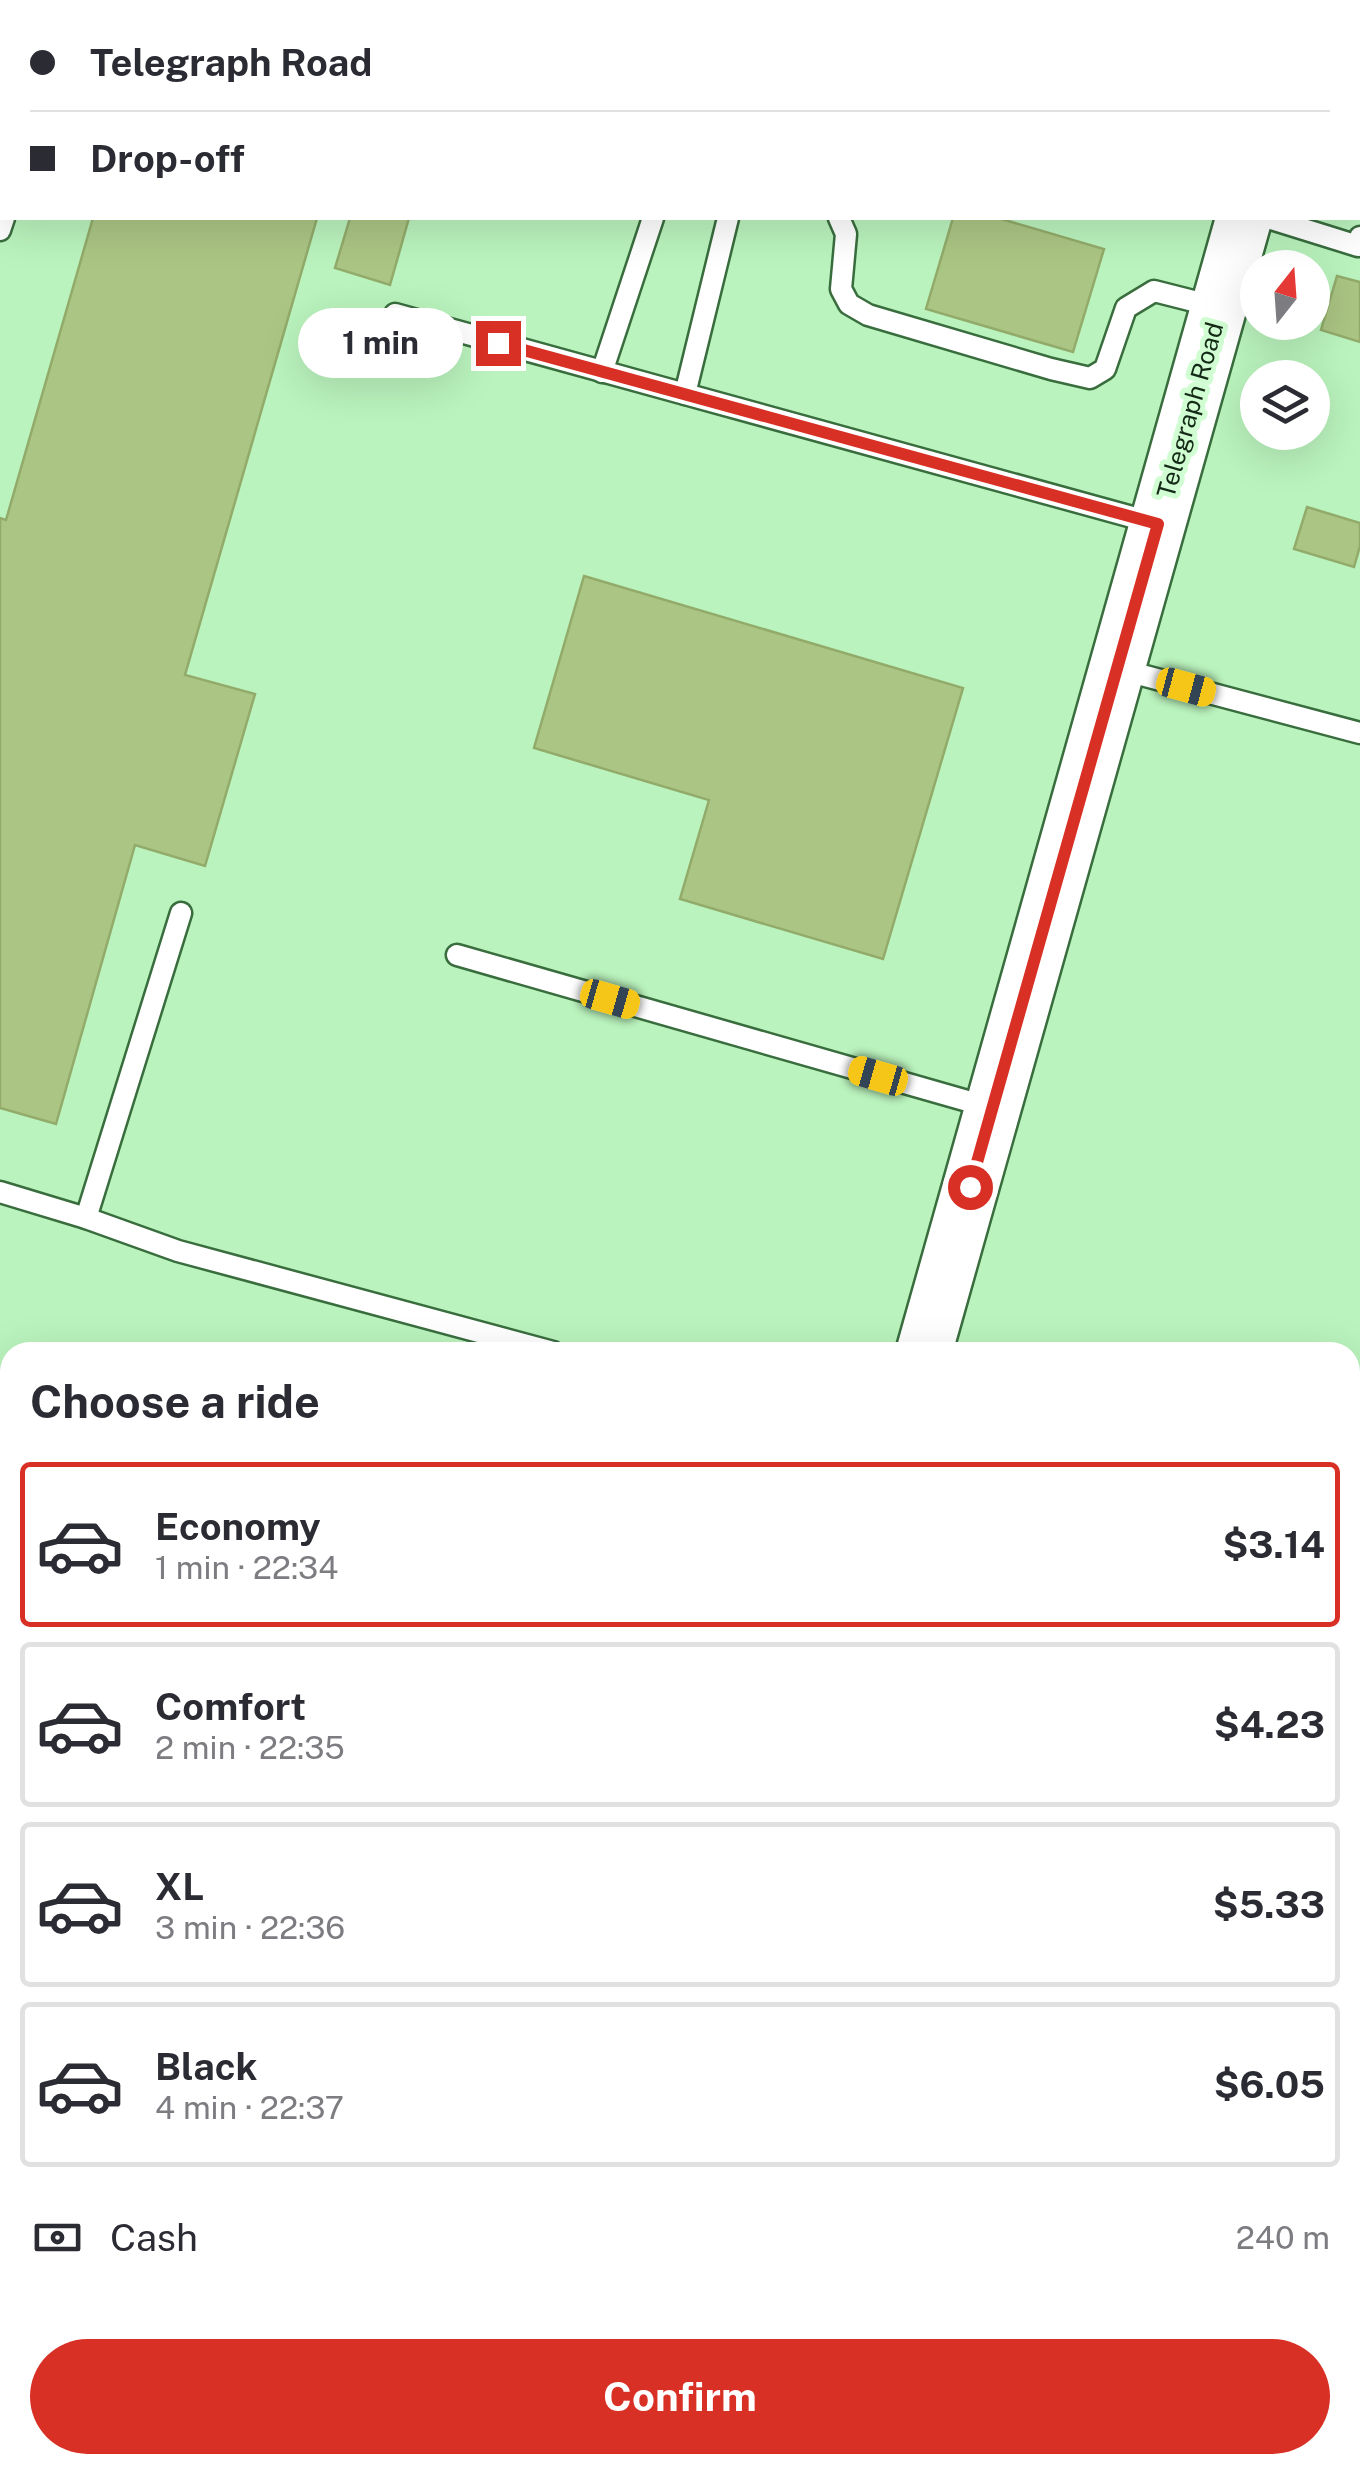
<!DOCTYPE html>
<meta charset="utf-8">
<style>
body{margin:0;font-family:"Public Sans",sans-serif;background:#f2f2f3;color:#2b2b33;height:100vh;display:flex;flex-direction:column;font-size:38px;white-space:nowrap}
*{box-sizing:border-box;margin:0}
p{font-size:32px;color:#7c7c81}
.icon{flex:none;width:55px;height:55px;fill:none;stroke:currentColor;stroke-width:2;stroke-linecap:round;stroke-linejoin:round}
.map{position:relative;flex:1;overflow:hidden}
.drawer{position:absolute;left:0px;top:1342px;width:1360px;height:1132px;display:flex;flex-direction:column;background:#fff;border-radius:30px 30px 0 0;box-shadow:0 10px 40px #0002}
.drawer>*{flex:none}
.top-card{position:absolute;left:0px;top:0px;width:1360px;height:220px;box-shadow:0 10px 40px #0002;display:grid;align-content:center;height:220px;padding:0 30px;background:#fff}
.needle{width:65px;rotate:17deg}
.controls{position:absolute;left:1240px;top:250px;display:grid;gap:20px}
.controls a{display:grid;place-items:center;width:90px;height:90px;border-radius:50%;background:#fff;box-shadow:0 10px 40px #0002;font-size:50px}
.end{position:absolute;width:45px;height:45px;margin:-22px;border:12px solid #d93025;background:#fff;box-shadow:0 0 0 5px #fff}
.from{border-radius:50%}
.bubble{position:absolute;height:70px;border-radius:35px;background:#fff;box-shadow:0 10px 40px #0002;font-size:32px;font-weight:700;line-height:70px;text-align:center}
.car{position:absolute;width:30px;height:60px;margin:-30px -15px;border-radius:12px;box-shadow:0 0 8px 2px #0007;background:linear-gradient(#f5c518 24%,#345 0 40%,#f5c518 0 76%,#345 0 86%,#f5c518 0)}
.top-card b{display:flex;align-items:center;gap:35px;height:95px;font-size:38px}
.top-card b+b{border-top:2px solid #e1e1e2}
.top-card i{width:25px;height:25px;background:#2b2b33}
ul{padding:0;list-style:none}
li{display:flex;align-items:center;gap:30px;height:165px;margin:0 20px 15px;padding:0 10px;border:5px solid #e1e1e2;border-radius:10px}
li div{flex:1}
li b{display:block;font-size:38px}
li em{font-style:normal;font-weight:700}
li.active{border-color:#d93025}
li>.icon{width:90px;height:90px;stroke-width:1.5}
h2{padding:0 30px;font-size:45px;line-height:120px}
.pay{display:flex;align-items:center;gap:25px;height:110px;padding:0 30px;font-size:38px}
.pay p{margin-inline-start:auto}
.primary-button{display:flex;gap:20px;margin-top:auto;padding:20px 30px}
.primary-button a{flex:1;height:115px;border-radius:60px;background:#d93025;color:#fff;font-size:40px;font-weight:700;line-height:115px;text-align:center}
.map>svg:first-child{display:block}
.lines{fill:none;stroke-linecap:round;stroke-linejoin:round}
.stream{stroke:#6790fb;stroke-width:11}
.building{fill:#abc584;stroke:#92ab6a;stroke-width:2.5}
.service-casing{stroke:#396d3e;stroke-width:25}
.primary-casing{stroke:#396d3e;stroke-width:60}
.service{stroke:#fff;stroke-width:20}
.primary{stroke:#fff;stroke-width:55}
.route{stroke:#d93025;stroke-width:12}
.labels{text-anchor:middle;stroke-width:10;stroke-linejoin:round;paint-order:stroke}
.street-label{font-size:25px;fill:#142a16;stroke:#d0fdd2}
</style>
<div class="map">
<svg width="1360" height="2474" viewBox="0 0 1360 2474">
<rect width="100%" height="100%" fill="#baf3bd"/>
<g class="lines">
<g class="stream">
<path d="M 0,1404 L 10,1406"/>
<path d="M 0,1542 L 10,1542"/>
<path d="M 1350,1606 L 1360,1604"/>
</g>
</g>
<g class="building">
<path d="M 266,0 L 380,0 L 379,2 L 266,2 Z"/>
<path d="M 408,0 L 480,0 L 479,2 L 407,2 Z"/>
<path d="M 93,218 L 317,218 L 185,675 L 255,694 L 205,866 L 135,845 L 56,1124 L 0,1108 L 0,518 L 6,520 Z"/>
<path d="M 350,218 L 409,218 L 390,285 L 335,268 Z"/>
<path d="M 953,218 L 998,218 L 1104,249 L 1073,352 L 926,309 Z"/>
<path d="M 1337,276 L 1360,282 L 1360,342 L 1321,330 Z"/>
<path d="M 1307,507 L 1360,523 L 1360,546 L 1354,567 L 1294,549 Z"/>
<path d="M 584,576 L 963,688 L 883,959 L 680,899 L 709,800 L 534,748 Z"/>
<path d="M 0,2419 L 10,2422 L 10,2465 L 166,2465 L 199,2474 L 0,2474 Z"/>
<path d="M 827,2465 L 988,2465 L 986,2474 L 845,2474 L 826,2469 Z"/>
</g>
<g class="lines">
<defs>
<g id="service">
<path d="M 957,0 L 965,2"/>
<path d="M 66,2 L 67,0"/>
<path d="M 702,2 L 703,0"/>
<path d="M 728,218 L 685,394 L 1154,523"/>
<path d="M 839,218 L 846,234 L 841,289 L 849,304 L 868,315 L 1051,369 L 1090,378 L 1105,369 L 1126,308 L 1154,291 L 1217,307"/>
<path d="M 1268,218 L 1358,246 L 1360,237"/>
<path d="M 0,230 L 4,218"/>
<path d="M 395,314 L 685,394"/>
<path d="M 602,372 L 653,218"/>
<path d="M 1119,669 L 1360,733"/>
<path d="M 457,955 L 992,1108"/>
<path d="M 0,1192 L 86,1218 L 178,1251 L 553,1352"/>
<path d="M 86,1218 L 181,913"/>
<path d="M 0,2336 L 10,2338"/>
<path d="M 472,2465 L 504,2474"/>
<path d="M 622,2465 L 652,2474"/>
<path d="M 450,2474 L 452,2465"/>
</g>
<g id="primary">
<path d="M 1305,2 L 1305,0"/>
<path d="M 924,1352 L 1244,218"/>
<path d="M 608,2474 L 611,2465"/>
</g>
</defs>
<use href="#service" class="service-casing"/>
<use href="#primary" class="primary-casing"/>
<use href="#service" class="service"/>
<use href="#primary" class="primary"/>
</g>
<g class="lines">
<path class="route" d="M 498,343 L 1158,524 L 970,1187"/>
</g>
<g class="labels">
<g class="street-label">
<text transform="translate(1190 410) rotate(-74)" y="9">Telegraph Road</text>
</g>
</g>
</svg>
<div class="controls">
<a><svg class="needle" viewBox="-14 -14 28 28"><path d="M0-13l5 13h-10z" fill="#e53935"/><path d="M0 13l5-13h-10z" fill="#7c7c81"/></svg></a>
<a><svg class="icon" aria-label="layers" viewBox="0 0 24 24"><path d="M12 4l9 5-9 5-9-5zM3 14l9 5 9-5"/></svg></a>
</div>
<i class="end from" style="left:970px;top:1187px"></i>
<i class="end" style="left:498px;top:343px"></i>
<div class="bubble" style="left:298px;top:308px;width:165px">1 min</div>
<i class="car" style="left:1186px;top:687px;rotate:105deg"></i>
<i class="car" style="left:610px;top:999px;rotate:106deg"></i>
<i class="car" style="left:878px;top:1076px;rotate:286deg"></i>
<div class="top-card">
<b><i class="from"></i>Telegraph Road</b>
<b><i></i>Drop-off</b>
</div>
<section class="drawer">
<h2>Choose a ride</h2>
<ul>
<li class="active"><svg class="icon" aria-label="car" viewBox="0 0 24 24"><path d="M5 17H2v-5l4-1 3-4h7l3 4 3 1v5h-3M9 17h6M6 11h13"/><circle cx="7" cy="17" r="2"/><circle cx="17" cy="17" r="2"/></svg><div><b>Economy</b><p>1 min · 22:34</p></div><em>$3.14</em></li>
<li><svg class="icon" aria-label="car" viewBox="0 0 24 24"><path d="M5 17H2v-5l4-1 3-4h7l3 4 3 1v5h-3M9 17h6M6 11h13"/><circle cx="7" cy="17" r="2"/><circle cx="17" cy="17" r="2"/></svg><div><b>Comfort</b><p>2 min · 22:35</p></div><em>$4.23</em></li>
<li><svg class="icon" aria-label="car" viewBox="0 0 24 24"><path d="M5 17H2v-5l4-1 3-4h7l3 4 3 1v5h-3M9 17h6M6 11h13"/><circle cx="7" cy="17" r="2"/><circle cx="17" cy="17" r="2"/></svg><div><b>XL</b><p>3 min · 22:36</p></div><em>$5.33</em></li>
<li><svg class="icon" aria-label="car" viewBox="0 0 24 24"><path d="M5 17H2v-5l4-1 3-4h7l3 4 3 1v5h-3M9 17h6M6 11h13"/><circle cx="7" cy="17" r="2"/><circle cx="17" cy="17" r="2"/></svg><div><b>Black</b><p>4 min · 22:37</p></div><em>$6.05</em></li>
</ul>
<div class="pay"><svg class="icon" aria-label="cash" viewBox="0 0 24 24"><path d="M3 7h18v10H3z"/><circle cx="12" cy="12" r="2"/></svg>Cash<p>240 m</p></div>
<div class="primary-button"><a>Confirm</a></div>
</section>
</div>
